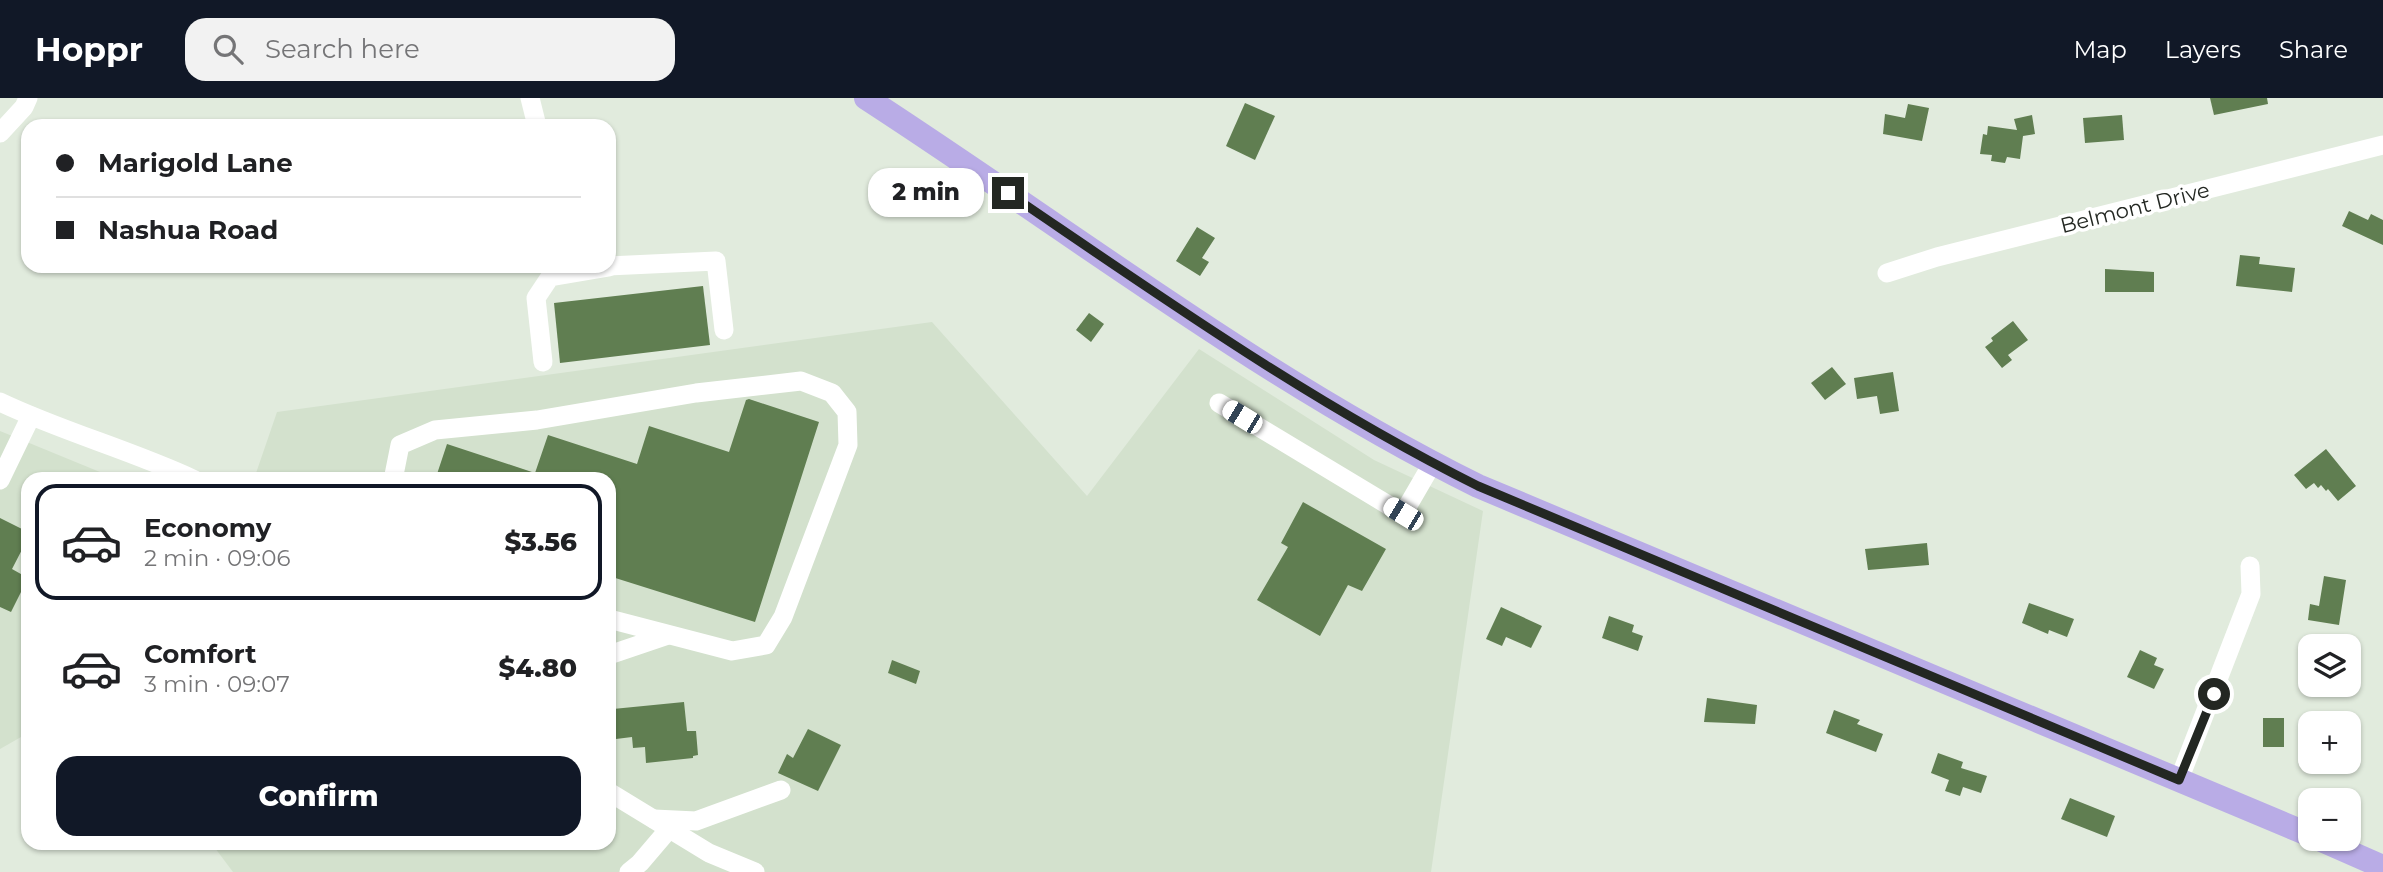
<!DOCTYPE html>
<meta charset="utf-8">
<style>
body{margin:0;font-family:Montserrat,sans-serif;background:#f2f2f2;color:#202124;height:100vh;display:flex;flex-direction:column;font-size:26px;white-space:nowrap}
*{box-sizing:border-box;margin:0}
p{font-size:23px;color:#757577}
.icon{flex:none;width:38px;height:38px;fill:none;stroke:currentColor;stroke-width:2;stroke-linecap:round;stroke-linejoin:round}
.map{position:relative;flex:1;overflow:hidden}
.sheet{position:absolute;left:21px;top:374px;width:595px;height:378px;display:flex;flex-direction:column;background:#fff;border-radius:21px;box-shadow:0 2px 5px #0004}
.sheet>*{flex:none}
.hud{position:absolute;left:21px;top:21px;width:595px;height:154px;border-radius:21px;box-shadow:0 2px 5px #0004;display:grid;align-content:center;height:154px;padding:0 35px;background:#fff}
.controls{position:absolute;left:2298px;top:536px;display:grid;gap:14px}
.controls a{display:grid;place-items:center;width:63px;height:63px;border-radius:14px;background:#fff;box-shadow:0 2px 5px #0004;font-size:35px}
.end{position:absolute;width:32px;height:32px;margin:-16px;border:9px solid #232722;background:#fff;box-shadow:0 0 0 4px #fff}
.from{border-radius:50%}
.bubble{position:absolute;height:49px;border-radius:21px;background:#fff;box-shadow:0 2px 5px #0004;font-size:23px;font-weight:800;line-height:49px;text-align:center}
.car{position:absolute;width:21px;height:42px;margin:-21px -10px;border-radius:9px;box-shadow:0 0 5px 2px #0007;background:linear-gradient(#fff 24%,#345 0 40%,#fff 0 76%,#345 0 86%,#fff 0)}
.hud b{display:flex;align-items:center;gap:24px;height:66px;font-size:26px}
.hud b+b{border-top:2px solid #e0e0e0}
.hud i{width:18px;height:18px;background:#202124}
ul{padding:12px 0 0;list-style:none}
li{display:flex;align-items:center;gap:21px;height:116px;margin:0 14px 10px;padding:0 21px;border:4px solid transparent;border-radius:21px}
li div{flex:1}
li b{display:block;font-size:26px}
li em{font-style:normal;font-weight:800}
li.current{border-color:#111827}
li>.icon{width:63px;height:63px;stroke-width:1.5}
.action{display:flex;gap:14px;margin-top:auto;padding:14px 35px}
.action a{flex:1;height:80px;border-radius:21px;background:#111827;color:#fff;font-size:28px;font-weight:800;line-height:80px;text-align:center}
header{display:flex;align-items:center;gap:42px;box-sizing:border-box;height:98px;padding:0 35px;background:#111827;color:#fff}
header strong{font-size:33px}
nav{display:flex;gap:38px;margin-inline-start:auto;font-size:24px}
.search{width:490px;height:63px;background:#f2f2f2;display:flex;align-items:center;gap:18px;box-sizing:border-box;padding:0 24px;border-radius:21px;color:#757577;font-size:26px}
.map>svg:first-child{display:block}
.built{fill:#d3e1cd}
.building{fill:#607e51}
.lines{fill:none;stroke-linecap:round;stroke-linejoin:round}
.minor{stroke:#fff;stroke-width:19}
.major{stroke:#b9ace6;stroke-width:24}
.route{stroke:#232722;stroke-width:9}
.labels{text-anchor:middle;stroke-width:7;stroke-linejoin:round;paint-order:stroke}
.street-label{font-size:21px;fill:#232722;stroke:#fff}
</style>
<header>
<strong>Hoppr</strong>
<div class="search"><svg class="icon" aria-label="search" viewBox="0 0 24 24"><circle cx="10" cy="10" r="6"/><path d="M15 15l6 6"/></svg>Search here</div>
<nav><a>Map</a><a>Layers</a><a>Share</a></nav>
</header>
<div class="map">
<svg width="2383" height="774" viewBox="0 0 2383 774">
<rect width="100%" height="100%" fill="#e1ebdd"/>
<g class="built">
<path d="M 932,224 L 1087,398 L 1199,251 L 1374,362 L 1483,413 L 1431,774 L 233,774 L 212,746 L 609,746 L 609,382 L 254,381 L 277,314 Z"/>
<path d="M 0,333 L 117,381 L 28,382 L 28,635 L 0,651 Z"/>
</g>
<g class="building">
<path d="M 2210,0 L 2267,0 L 2268,6 L 2214,17 Z"/>
<path d="M 1245,5 L 1275,18 L 1255,62 L 1226,48 Z"/>
<path d="M 1908,6 L 1929,10 L 1922,43 L 1883,36 L 1885,16 L 1905,20 Z"/>
<path d="M 2032,17 L 2035,36 L 2023,38 L 2020,61 L 2007,59 L 2005,65 L 1991,63 L 1992,57 L 1980,56 L 1983,36 L 1987,37 L 1988,28 L 2017,32 L 2014,21 Z"/>
<path d="M 2122,17 L 2124,42 L 2085,45 L 2083,20 Z"/>
<path d="M 2349,113 L 2368,122 L 2371,116 L 2383,122 L 2383,147 L 2342,128 Z"/>
<path d="M 1197,129 L 1215,140 L 1202,160 L 1209,164 L 1200,178 L 1176,163 Z"/>
<path d="M 2240,157 L 2260,159 L 2259,166 L 2295,170 L 2292,194 L 2236,188 Z"/>
<path d="M 2105,171 L 2154,174 L 2154,194 L 2105,194 Z"/>
<path d="M 703,188 L 710,247 L 560,265 L 554,205 Z"/>
<path d="M 1089,215 L 1104,226 L 1091,244 L 1076,232 Z"/>
<path d="M 2013,223 L 2028,242 L 2008,257 L 2012,262 L 2002,270 L 1985,249 L 1993,243 L 1991,240 Z"/>
<path d="M 1832,269 L 1846,286 L 1825,302 L 1811,285 Z"/>
<path d="M 1893,274 L 1899,313 L 1880,316 L 1877,298 L 1857,301 L 1854,280 Z"/>
<path d="M 749,301 L 819,324 L 755,524 L 609,478 L 609,382 L 435,382 L 447,346 L 535,375 L 548,337 L 637,366 L 649,328 L 729,354 L 746,302 Z"/>
<path d="M 2326,351 L 2356,388 L 2338,403 L 2328,391 L 2326,393 L 2321,387 L 2318,390 L 2314,385 L 2306,391 L 2294,377 Z"/>
<path d="M 1303,404 L 1386,451 L 1362,493 L 1348,487 L 1320,538 L 1257,502 L 1288,449 L 1281,445 Z"/>
<path d="M 0,420 L 28,434 L 28,440 L 12,471 L 28,480 L 11,514 L 0,509 Z"/>
<path d="M 1927,445 L 1929,467 L 1868,472 L 1865,451 Z"/>
<path d="M 2324,478 L 2346,482 L 2339,527 L 2308,522 L 2310,506 L 2319,508 Z"/>
<path d="M 2029,505 L 2074,521 L 2067,539 L 2049,532 L 2048,536 L 2022,525 Z"/>
<path d="M 1501,509 L 1542,528 L 1531,550 L 1506,539 L 1502,548 L 1486,541 Z"/>
<path d="M 1609,518 L 1634,527 L 1632,534 L 1643,538 L 1638,553 L 1602,540 Z"/>
<path d="M 2140,552 L 2157,560 L 2154,567 L 2164,571 L 2154,591 L 2127,579 Z"/>
<path d="M 892,562 L 920,573 L 916,586 L 888,575 Z"/>
<path d="M 1707,600 L 1757,607 L 1755,626 L 1704,624 Z"/>
<path d="M 684,604 L 687,633 L 696,633 L 698,657 L 693,658 L 693,660 L 646,665 L 645,649 L 633,650 L 632,639 L 616,641 L 613,611 Z"/>
<path d="M 1834,612 L 1860,622 L 1857,626 L 1883,636 L 1876,654 L 1826,635 Z"/>
<rect x="2263" y="620" width="21" height="29"/>
<path d="M 808,631 L 841,647 L 818,693 L 778,675 L 787,656 L 793,660 Z"/>
<path d="M 1938,655 L 1963,664 L 1961,670 L 1987,678 L 1981,695 L 1963,689 L 1960,698 L 1945,693 L 1949,682 L 1931,675 Z"/>
<path d="M 2070,700 L 2115,718 L 2107,739 L 2061,721 Z"/>
</g>
<g class="lines">
<g class="minor">
<path d="M 530,0 L 537,28"/>
<path d="M 0,35 L 24,9 L 28,0"/>
<path d="M 608,168 L 716,163 L 724,232"/>
<path d="M 1887,175 L 1937,159 L 2383,47"/>
<path d="M 543,264 L 536,200 L 550,179 L 609,169"/>
<path d="M 0,304 C 63,334 131,352 195,382"/>
<path d="M 1219,305 L 1403,416 L 1432,366"/>
<path d="M 0,382 L 31,318"/>
<path d="M 393,382 L 400,347 L 435,332 L 537,322 L 696,295 L 801,283 L 832,295 L 847,314 L 848,347 L 783,519 L 766,547 L 732,553 L 609,521"/>
<path d="M 609,557 L 668,537"/>
<path d="M 2179,682 L 2251,496 L 2250,468"/>
<path d="M 609,694 L 709,755 L 755,774"/>
<path d="M 654,721 L 696,723 L 781,692"/>
<path d="M 629,774 L 640,765 L 669,731"/>
</g>
<g class="major">
<path d="M 866,0 C 1068,131 1262,281 1478,388 L 2310,737"/>
<path d="M 2317,740 L 2383,769"/>
</g>
</g>
<g class="lines">
<path class="route" d="M 1008,95 C 1160,198 1313,306 1478,388 L 2179,682 L 2214,596"/>
</g>
<g class="labels">
<g class="street-label">
<text transform="translate(2135 110) rotate(-14)" y="7">Belmont Drive</text>
</g>
</g>
</svg>
<div class="controls">
<a><svg class="icon" aria-label="layers" viewBox="0 0 24 24"><path d="M12 4l9 5-9 5-9-5zM3 14l9 5 9-5"/></svg></a>
<a>+</a>
<a>−</a>
</div>
<i class="end from" style="left:2214px;top:596px"></i>
<i class="end" style="left:1008px;top:95px"></i>
<div class="bubble" style="left:868px;top:70px;width:116px">2 min</div>
<i class="car" style="left:1242px;top:319px;rotate:301deg"></i>
<i class="car" style="left:1403px;top:416px;rotate:301deg"></i>
<div class="hud">
<b><i class="from"></i>Marigold Lane</b>
<b><i></i>Nashua Road</b>
</div>
<section class="sheet">
<ul>
<li class="current"><svg class="icon" aria-label="car" viewBox="0 0 24 24"><path d="M5 17H2v-5l4-1 3-4h7l3 4 3 1v5h-3M9 17h6M6 11h13"/><circle cx="7" cy="17" r="2"/><circle cx="17" cy="17" r="2"/></svg><div><b>Economy</b><p>2 min · 09:06</p></div><em>$3.56</em></li>
<li><svg class="icon" aria-label="car" viewBox="0 0 24 24"><path d="M5 17H2v-5l4-1 3-4h7l3 4 3 1v5h-3M9 17h6M6 11h13"/><circle cx="7" cy="17" r="2"/><circle cx="17" cy="17" r="2"/></svg><div><b>Comfort</b><p>3 min · 09:07</p></div><em>$4.80</em></li>
</ul>
<div class="action"><a>Confirm</a></div>
</section>
</div>
